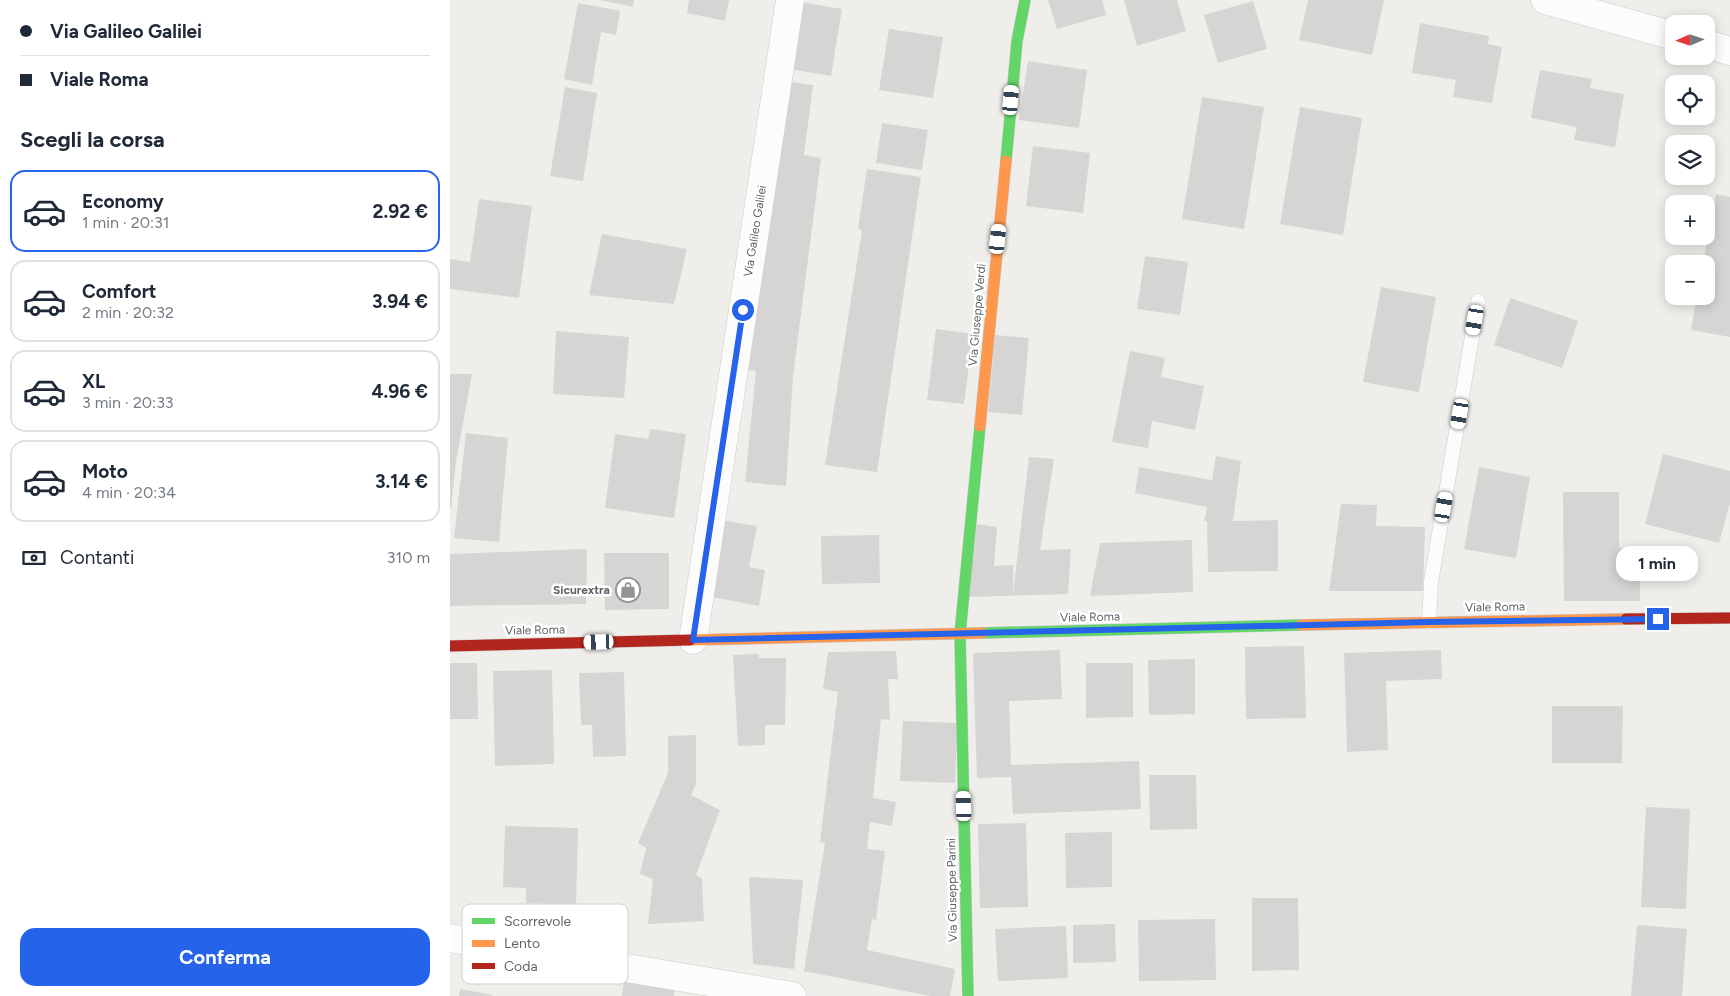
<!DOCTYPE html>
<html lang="it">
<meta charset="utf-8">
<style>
body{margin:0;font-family:Figtree,sans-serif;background:#f2f2f3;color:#1f2937;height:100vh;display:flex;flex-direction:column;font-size:19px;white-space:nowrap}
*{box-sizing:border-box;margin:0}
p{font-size:16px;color:#747a83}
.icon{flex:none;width:28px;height:28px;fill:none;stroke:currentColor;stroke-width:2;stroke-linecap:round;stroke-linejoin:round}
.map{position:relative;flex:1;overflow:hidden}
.side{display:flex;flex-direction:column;background:#fff;width:450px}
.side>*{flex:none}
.guide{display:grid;align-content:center;height:110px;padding:0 20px;background:#fff}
.needle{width:32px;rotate:267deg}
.fabs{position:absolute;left:1215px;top:15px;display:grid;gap:10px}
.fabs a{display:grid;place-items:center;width:50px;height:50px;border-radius:10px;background:#fff;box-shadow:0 2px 12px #0003;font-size:25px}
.end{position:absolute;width:22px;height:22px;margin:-11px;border:6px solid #2563eb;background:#fff;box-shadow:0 0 0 2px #fff}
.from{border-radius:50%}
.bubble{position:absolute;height:35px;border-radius:15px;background:#fff;box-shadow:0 2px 12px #0003;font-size:16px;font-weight:700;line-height:35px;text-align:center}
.car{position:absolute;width:15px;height:30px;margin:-15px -8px;border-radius:6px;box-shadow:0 0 4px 1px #0007;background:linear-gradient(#fff 24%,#345 0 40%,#fff 0 76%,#345 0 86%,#fff 0)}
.guide b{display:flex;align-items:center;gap:18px;height:48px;font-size:19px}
.guide b+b{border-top:1px solid #e0e1e3}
.guide i{width:12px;height:12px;background:#1f2937}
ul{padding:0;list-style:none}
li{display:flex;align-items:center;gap:15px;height:82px;margin:0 10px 8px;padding:0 10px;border:2px solid #e0e1e3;border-radius:15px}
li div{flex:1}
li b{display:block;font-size:19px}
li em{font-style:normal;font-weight:700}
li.active{border-color:#2563eb}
li>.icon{width:45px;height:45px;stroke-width:1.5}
h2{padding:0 20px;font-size:22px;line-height:60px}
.pay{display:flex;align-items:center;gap:12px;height:55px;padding:0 20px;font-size:19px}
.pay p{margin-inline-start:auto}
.primary-button{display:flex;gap:10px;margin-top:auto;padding:10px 20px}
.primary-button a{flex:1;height:58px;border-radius:15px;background:#2563eb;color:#fff;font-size:20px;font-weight:700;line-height:58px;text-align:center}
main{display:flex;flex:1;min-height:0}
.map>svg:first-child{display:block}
.building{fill:#d6d5d3}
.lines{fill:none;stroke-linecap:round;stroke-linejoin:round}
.lane-casing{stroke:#cbcccc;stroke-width:15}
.street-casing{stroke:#cbcccc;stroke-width:29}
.fast-casing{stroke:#cacacb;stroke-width:12}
.slow-casing{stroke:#cacacb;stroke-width:12}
.jam-casing{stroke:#cacacb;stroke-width:12}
.lane{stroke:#fdfcfc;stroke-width:14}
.street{stroke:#fdfcfc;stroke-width:28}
.fast{stroke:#63d668;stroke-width:11}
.slow{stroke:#ff974d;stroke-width:11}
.jam{stroke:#b3261e;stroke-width:11}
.route{stroke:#2563eb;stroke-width:6}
.labels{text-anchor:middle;stroke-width:5;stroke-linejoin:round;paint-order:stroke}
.street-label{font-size:12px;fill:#5f6368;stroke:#fff}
.poi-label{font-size:12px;font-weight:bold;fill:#5f6368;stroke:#fff;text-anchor:end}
.key{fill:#fff;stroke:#cfd0d2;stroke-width:1}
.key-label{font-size:14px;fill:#5f6368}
</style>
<main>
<section class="side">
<div class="guide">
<b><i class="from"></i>Via Galileo Galilei</b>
<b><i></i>Viale Roma</b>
</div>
<h2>Scegli la corsa</h2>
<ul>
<li class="active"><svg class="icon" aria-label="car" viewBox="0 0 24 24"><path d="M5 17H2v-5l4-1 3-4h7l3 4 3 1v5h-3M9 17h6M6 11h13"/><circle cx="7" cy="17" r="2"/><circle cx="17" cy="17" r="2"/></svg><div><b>Economy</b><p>1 min · 20:31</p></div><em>2.92 €</em></li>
<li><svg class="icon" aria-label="car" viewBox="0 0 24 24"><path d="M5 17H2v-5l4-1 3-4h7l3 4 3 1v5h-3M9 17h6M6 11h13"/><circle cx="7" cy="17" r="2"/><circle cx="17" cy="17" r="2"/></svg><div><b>Comfort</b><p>2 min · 20:32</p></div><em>3.94 €</em></li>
<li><svg class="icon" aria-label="car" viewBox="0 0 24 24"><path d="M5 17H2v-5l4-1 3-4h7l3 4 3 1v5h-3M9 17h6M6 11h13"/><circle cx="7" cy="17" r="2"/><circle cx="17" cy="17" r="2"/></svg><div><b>XL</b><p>3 min · 20:33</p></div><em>4.96 €</em></li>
<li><svg class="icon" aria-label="car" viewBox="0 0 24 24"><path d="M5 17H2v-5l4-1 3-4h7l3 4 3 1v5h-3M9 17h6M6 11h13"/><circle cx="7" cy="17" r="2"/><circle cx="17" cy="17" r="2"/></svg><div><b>Moto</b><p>4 min · 20:34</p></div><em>3.14 €</em></li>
</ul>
<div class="pay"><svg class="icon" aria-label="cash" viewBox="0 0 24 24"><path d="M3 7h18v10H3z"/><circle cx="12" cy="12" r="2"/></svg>Contanti<p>310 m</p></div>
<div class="primary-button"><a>Conferma</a></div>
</section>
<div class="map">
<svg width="1280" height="996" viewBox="0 0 1280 996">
<rect width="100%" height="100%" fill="#efeeea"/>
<g class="building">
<path d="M 150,0 L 184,0 L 183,7 Z"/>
<path d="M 239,0 L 279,0 L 275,21 L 237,13 Z"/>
<path d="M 598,0 L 652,0 L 656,15 L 607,29 Z"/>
<path d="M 674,0 L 727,0 L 736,31 L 687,46 Z"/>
<path d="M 858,0 L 934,0 L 922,55 L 849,40 Z"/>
<path d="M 345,1 L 392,9 L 381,76 L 334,68 Z"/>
<path d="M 803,1 L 817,49 L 768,63 L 754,15 Z"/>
<path d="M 128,3 L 170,11 L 166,35 L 151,32 L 142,85 L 114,79 Z"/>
<path d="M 970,23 L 1039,36 L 1038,44 L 1052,47 L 1042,103 L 1003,97 L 1006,80 L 962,73 Z"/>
<path d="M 439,29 L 493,37 L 483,98 L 429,90 Z"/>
<path d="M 578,61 L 637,70 L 629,128 L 569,120 Z"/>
<path d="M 1090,70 L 1142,79 L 1140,88 L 1174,94 L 1165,147 L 1124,140 L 1127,127 L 1081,118 Z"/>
<path d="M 333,81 L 363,85 L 354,155 L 371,158 L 343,376 L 336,486 L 295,482 L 306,371 L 292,369 Z"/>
<path d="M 115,87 L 147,93 L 133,181 L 100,176 Z"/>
<path d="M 752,97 L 814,107 L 794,229 L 732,219 Z"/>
<path d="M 850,107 L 912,118 L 893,235 L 830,224 Z"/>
<path d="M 432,123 L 478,130 L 472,170 L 426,163 Z"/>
<path d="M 583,146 L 640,153 L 633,213 L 576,206 Z"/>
<path d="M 417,169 L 471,177 L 427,472 L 375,465 L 412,230 L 408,229 Z"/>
<path d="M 1266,194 L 1280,197 L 1280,337 L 1241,330 L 1247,296 L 1256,296 L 1256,264 L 1253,264 Z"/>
<path d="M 29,199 L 82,206 L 69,298 L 0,289 L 0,259 L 20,262 Z"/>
<path d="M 152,234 L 237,249 L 224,304 L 139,295 Z"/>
<path d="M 695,256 L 738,262 L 730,315 L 687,309 Z"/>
<path d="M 931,287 L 986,297 L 969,392 L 913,382 Z"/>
<path d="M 1060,298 L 1128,321 L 1112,368 L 1044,345 Z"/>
<path d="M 486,329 L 523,334 L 514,404 L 477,400 Z"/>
<path d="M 106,331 L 179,337 L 174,398 L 103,394 Z"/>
<path d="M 545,335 L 579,338 L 572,415 L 538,412 Z"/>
<path d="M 680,351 L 715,358 L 711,377 L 754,386 L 745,430 L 702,421 L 698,448 L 662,442 Z"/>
<path d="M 0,374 L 22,374 L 6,461 L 1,508 L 0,508 Z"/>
<path d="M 200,429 L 236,434 L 224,518 L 155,508 L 165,434 L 198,439 Z"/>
<path d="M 16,433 L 58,438 L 49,542 L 4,538 Z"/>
<path d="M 1213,454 L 1280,471 L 1280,503 L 1269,543 L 1195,524 Z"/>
<path d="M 766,456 L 791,461 L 783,521 L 828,520 L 828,571 L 758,572 L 757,521 L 754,521 L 757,507 L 685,493 L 689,467 L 762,480 Z"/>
<path d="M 579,457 L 604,459 L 590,550 L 621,549 L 618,594 L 519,597 L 527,524 L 547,527 L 544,566 L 563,565 L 563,594 Z"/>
<path d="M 1029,467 L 1080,477 L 1066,558 L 1014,549 Z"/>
<path d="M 1113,492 L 1169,492 L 1169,548 L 1190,548 L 1190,601 L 1114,601 Z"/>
<path d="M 891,504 L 927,505 L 926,526 L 975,527 L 973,591 L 879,591 Z"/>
<path d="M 271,520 L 307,526 L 299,567 L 315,570 L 309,606 L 257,596 Z"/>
<path d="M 429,535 L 430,583 L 372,584 L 371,536 Z"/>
<path d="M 742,540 L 743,592 L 640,596 L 650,543 Z"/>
<path d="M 137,549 L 136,604 L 0,606 L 0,554 Z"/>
<path d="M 154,553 L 219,553 L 219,609 L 155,610 Z"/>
<path d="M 854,646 L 856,718 L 796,719 L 795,647 Z"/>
<path d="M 610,650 L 612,699 L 559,701 L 561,765 L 689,761 L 691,809 L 563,814 L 561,777 L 527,778 L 523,653 Z"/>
<path d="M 991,650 L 992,679 L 936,681 L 938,750 L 897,752 L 894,653 Z"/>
<path d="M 446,651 L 448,679 L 438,679 L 440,720 L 431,719 L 423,798 L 446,802 L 442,826 L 420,822 L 417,849 L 435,851 L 426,920 L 422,919 L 417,950 L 505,969 L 500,996 L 480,996 L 354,971 L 375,843 L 370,842 L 388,692 L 373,689 L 378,652 Z"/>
<path d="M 309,654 L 309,658 L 336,658 L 335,725 L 315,725 L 315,745 L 288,746 L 283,655 Z"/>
<path d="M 745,659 L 745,714 L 699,715 L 698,660 Z"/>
<path d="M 0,663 L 27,663 L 28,719 L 0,719 Z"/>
<path d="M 636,663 L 683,663 L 683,717 L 636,718 Z"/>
<path d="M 102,670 L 104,764 L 45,766 L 43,671 Z"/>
<path d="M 174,672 L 176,756 L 143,757 L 142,725 L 131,725 L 129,673 Z"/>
<path d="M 1102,706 L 1173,706 L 1172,763 L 1102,763 Z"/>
<path d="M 453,721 L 507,723 L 505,783 L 450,781 Z"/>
<path d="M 246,735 L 246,784 L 241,795 L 270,810 L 246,875 L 252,879 L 254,921 L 198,924 L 203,879 L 190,874 L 196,848 L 188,843 L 218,773 L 218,736 Z"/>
<path d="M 699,775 L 746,775 L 747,829 L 700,830 Z"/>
<path d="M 1196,807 L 1240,809 L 1236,909 L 1191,907 Z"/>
<path d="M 576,823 L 578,907 L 530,908 L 528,824 Z"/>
<path d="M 55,826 L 128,828 L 126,904 L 76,903 L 76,888 L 53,887 Z"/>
<path d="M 662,832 L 662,887 L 616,888 L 615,833 Z"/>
<path d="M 299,877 L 353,880 L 344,969 L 303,964 Z"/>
<path d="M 802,898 L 848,898 L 849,970 L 802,971 Z"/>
<path d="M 765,919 L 766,980 L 689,981 L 688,920 Z"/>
<path d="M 665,924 L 666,962 L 623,963 L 623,925 Z"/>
<path d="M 1187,925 L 1237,929 L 1232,996 L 1181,996 Z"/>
<path d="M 616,926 L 618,978 L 548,981 L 545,929 Z"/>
<path d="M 174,979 L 225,988 L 224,996 L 172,996 Z"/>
<path d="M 10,989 L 42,995 L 42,996 L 9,996 Z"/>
</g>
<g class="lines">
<defs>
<path id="lane" d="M 979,622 L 981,582 L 1028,301"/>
<g id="street">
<path d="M 1095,0 L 1224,36"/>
<path d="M 1256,44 L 1280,51"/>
<path d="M 243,640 L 340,0"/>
<path d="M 0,938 L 342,996"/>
</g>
<g id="fast">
<path d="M 556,161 L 567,41 L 575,0"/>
<path d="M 532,633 L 851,625"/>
<path d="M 518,996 L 510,634 L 530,426"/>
</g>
<g id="slow">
<path d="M 530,426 L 556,161"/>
<path d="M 851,625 L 1176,619"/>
<path d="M 240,640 L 532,633"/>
</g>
<g id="jam">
<path d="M 1176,619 L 1280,618"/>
<path d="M 0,646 L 240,640"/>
</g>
</defs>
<use href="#lane" class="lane-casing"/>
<use href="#street" class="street-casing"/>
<use href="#fast" class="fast-casing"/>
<use href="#slow" class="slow-casing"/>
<use href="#jam" class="jam-casing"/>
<use href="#lane" class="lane"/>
<use href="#street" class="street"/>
<use href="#fast" class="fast"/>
<use href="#slow" class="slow"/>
<use href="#jam" class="jam"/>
</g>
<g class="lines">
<path class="route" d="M 293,310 L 243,640 L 979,622 L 1208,619"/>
</g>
<defs>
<symbol id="shop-ring" viewBox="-11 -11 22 22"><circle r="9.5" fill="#fff" stroke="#919496" stroke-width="1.5"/><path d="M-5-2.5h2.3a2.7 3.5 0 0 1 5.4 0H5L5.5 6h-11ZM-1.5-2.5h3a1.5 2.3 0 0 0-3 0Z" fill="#919496"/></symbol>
</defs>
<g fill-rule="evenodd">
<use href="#shop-ring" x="164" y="576" width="28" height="28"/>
</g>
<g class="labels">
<g class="street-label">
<text transform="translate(305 231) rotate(-81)" y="4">Via Galileo Galilei</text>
<text transform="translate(527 315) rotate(-85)" y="4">Via Giuseppe Verdi</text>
<text transform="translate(1045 607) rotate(-1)" y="4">Viale Roma</text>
<text transform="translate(640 617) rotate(-1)" y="4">Viale Roma</text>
<text transform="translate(85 630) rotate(-1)" y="4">Viale Roma</text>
<text transform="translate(502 890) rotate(-91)" y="4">Via Giuseppe Parini</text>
</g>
<g class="poi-label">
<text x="160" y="594">Sicurextra</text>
</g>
</g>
<rect x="12" y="904" width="166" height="80" rx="8" class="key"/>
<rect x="22" y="918" width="23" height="6" fill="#63d668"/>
<rect x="22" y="940" width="23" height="7" fill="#ff974d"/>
<rect x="22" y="963" width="23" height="6" fill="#b3261e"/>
<g class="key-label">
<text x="54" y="926">Scorrevole</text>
<text x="54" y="948">Lento</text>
<text x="54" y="971">Coda</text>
</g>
</svg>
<div class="fabs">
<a><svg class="needle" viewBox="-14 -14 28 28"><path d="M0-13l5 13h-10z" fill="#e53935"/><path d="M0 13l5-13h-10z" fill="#747a83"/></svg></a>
<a><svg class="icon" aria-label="locate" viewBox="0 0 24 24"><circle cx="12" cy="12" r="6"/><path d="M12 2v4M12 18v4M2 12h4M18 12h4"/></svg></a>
<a><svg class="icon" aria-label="layers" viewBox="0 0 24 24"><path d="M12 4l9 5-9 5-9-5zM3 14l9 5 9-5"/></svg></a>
<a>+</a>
<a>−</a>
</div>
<i class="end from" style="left:293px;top:310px"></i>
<i class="end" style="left:1208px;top:619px"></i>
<div class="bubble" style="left:1166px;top:546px;width:82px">1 min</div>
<i class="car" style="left:561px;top:100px;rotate:5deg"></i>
<i class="car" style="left:548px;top:239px;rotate:6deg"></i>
<i class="car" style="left:1025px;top:320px;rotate:190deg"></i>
<i class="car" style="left:1010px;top:414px;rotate:190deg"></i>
<i class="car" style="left:994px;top:507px;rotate:10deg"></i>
<i class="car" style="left:149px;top:642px;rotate:268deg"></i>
<i class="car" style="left:514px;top:806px;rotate:358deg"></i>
</div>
</main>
